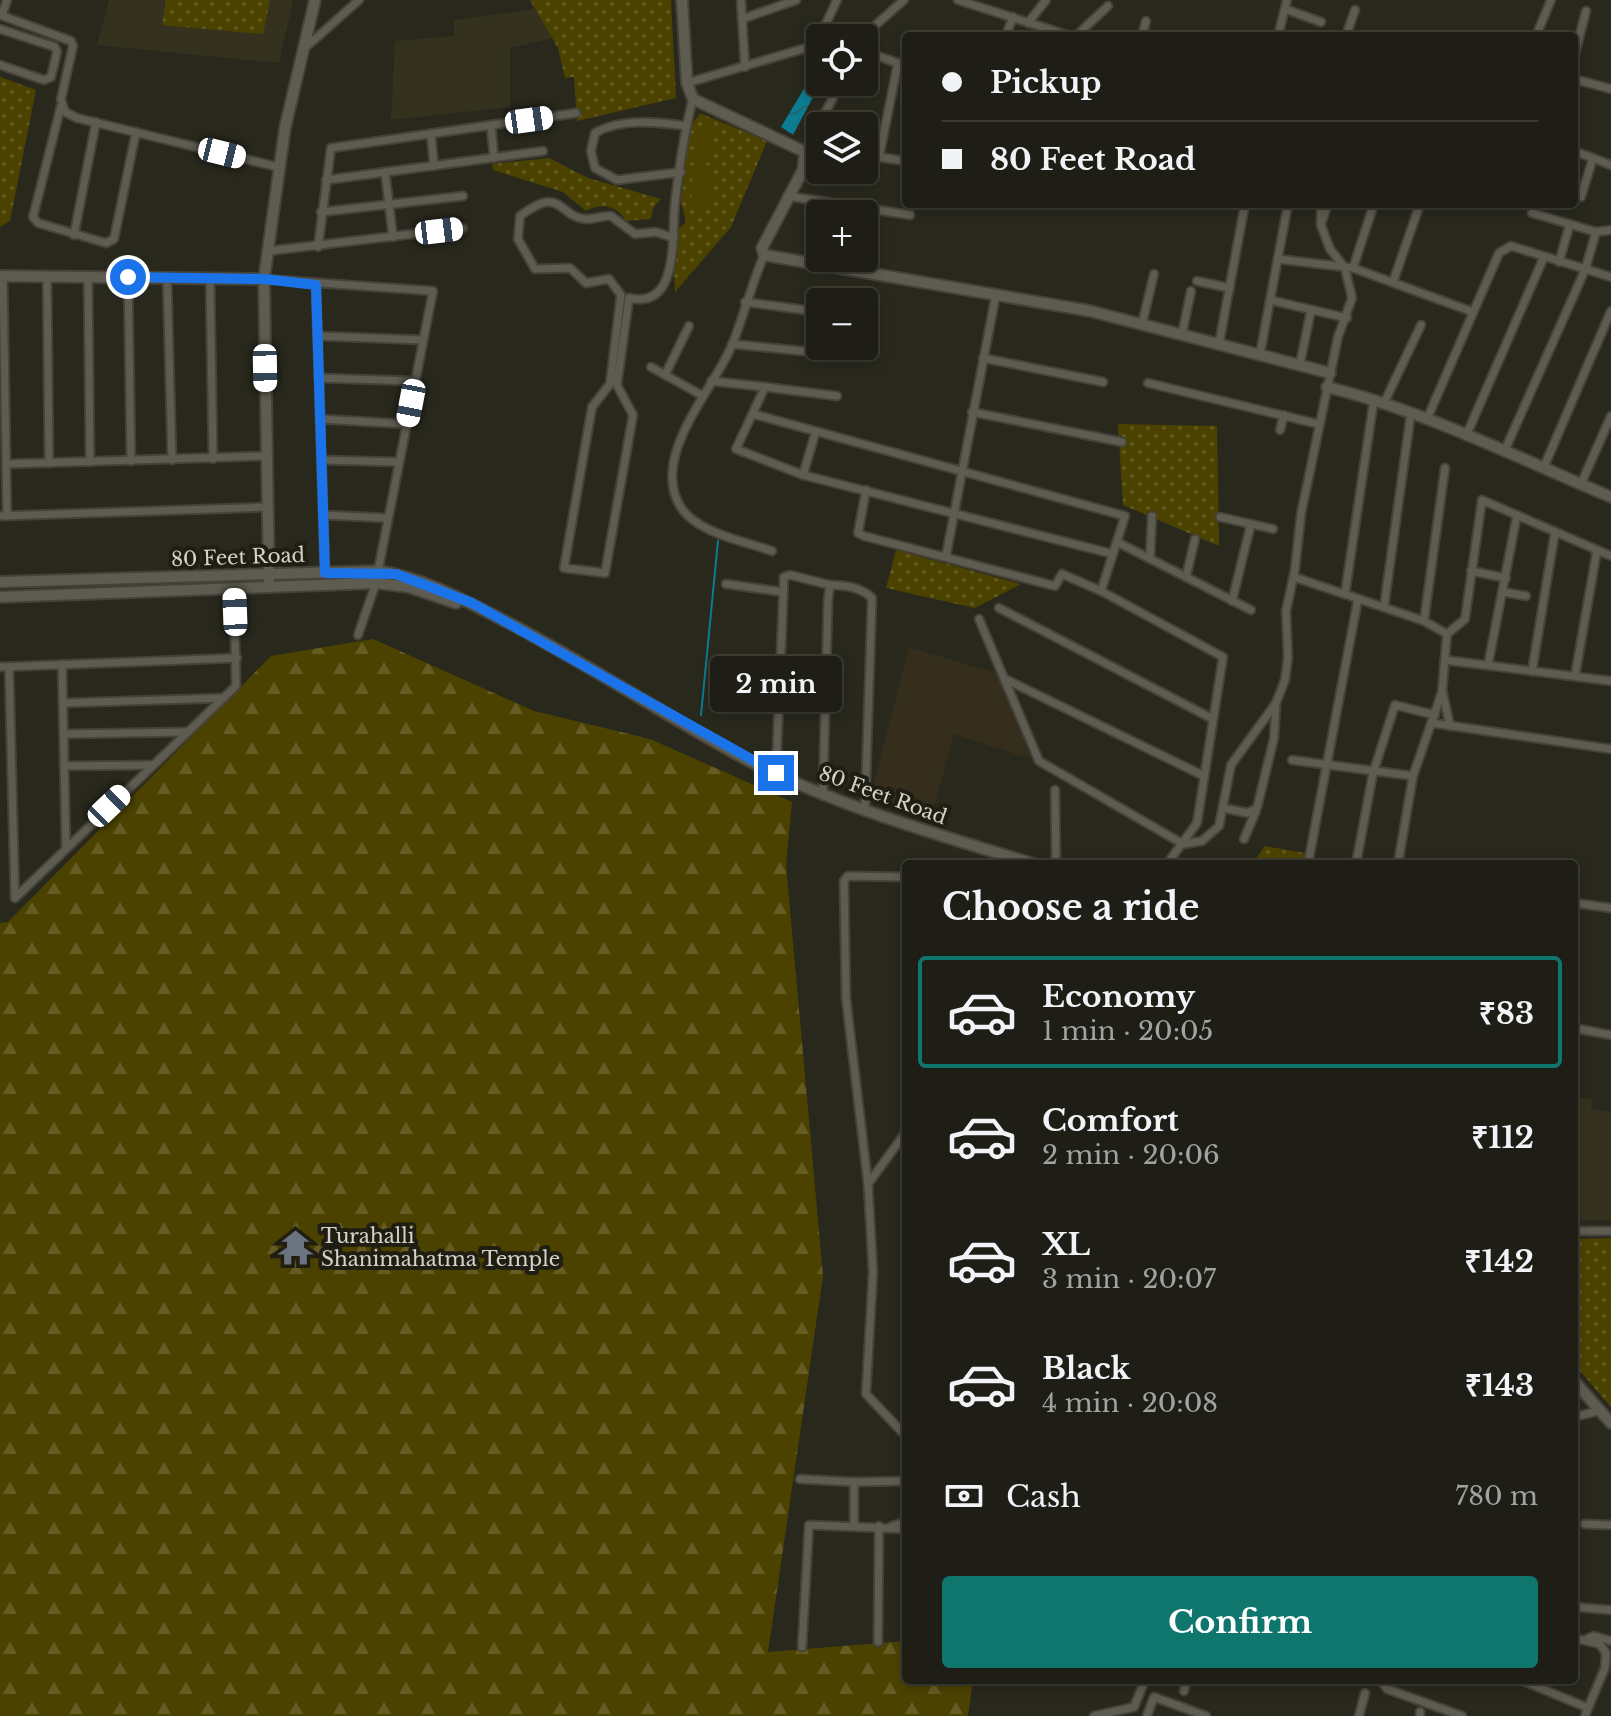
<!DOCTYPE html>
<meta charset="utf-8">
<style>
body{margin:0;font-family:"Libre Baskerville",serif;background:#27271f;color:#f1f3f6;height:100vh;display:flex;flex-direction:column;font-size:30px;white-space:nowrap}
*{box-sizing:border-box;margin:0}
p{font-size:26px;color:#a1a2a1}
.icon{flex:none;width:44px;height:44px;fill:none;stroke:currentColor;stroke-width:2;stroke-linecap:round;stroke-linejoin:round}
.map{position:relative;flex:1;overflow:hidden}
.panel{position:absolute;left:902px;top:860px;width:676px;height:824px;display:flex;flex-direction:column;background:#1f1e16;border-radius:8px;box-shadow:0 4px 12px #0003,0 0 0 2px #3c3c35}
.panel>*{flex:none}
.hud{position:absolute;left:902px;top:32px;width:676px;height:176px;border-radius:8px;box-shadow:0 4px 12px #0003,0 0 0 2px #3c3c35;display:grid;align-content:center;height:176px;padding:0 40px;background:#1f1e16}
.fabs{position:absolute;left:806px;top:24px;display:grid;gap:16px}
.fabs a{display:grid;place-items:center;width:72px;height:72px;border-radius:8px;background:#1f1e16;box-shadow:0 4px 12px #0003,0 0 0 2px #3c3c35;font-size:40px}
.end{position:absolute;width:36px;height:36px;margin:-18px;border:10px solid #1a73e8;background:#fff;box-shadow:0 0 0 4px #fff}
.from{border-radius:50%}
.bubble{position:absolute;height:56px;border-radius:8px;background:#1f1e16;box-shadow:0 4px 12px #0003,0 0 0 2px #3c3c35;font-size:26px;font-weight:700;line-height:56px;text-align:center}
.car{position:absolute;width:24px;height:48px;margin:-24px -12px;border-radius:10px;box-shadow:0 0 6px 2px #0007;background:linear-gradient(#fff 24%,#345 0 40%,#fff 0 76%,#345 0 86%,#fff 0)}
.hud b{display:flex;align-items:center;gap:28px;height:76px;font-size:30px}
.hud b+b{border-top:2px solid #3c3c35}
.hud i{width:20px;height:20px;background:#f1f3f6}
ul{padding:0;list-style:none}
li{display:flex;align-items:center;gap:24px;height:112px;margin:0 16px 12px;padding:0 24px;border:4px solid transparent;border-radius:8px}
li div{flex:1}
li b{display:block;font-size:30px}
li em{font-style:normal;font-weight:700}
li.current{border-color:#0f766e}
li>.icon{width:72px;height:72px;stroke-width:1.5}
h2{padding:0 40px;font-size:36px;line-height:96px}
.pay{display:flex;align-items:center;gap:20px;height:88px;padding:0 40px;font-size:30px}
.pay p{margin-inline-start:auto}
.primary-button{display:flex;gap:16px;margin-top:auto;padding:16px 40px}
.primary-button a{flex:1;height:92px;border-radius:8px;background:#0f766e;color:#fff;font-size:32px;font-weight:700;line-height:92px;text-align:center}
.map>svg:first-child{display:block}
.commercial{fill:#352e1d}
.built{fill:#34311f}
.green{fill:url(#green-dots)}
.forest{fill:url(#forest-firs)}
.pitch{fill:#4c4200}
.water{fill:url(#water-waves)}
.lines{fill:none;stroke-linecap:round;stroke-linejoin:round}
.stream{stroke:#0b7c92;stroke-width:2}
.street-casing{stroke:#44423a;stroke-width:11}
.secondary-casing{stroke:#44423a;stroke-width:14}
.street{stroke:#5e5c50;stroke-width:7}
.secondary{stroke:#5e5c50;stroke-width:10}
.route{stroke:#1a73e8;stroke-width:10}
.labels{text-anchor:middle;stroke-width:8;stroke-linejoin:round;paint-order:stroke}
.street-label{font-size:20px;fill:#d3d2cb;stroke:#201e13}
.poi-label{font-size:20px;fill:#d3d2cb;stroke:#201e13;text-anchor:start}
</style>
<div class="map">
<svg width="1611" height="1716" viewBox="0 0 1611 1716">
<defs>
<pattern id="green-dots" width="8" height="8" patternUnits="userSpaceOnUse" patternTransform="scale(2)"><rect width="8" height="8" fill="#4c4200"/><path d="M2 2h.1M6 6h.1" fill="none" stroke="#655c24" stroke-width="1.8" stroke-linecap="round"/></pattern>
<pattern id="forest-firs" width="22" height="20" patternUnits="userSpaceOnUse" patternTransform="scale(2)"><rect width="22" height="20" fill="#4c4200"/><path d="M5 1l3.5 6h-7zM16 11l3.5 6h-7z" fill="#655c24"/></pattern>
<pattern id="water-waves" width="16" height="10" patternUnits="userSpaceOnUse" patternTransform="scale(2)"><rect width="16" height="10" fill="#0b7c92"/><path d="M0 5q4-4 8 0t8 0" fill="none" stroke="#206470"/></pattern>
</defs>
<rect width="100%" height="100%" fill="#29281d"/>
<path class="commercial" d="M 909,647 L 998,674 L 1031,759 L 954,734 L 930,823 L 870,800 Z"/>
<g class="built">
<path d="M 109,0 L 293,0 L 279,63 L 97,45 Z"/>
<path d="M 536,9 L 553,38 L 510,48 L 510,107 L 391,120 L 395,41 L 454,36 L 454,20 Z"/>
<path d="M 1574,1096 L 1592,1099 L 1591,1108 L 1611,1112 L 1611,1220 L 1574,1220 Z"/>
</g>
<g class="green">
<path d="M 166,0 L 270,0 L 263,34 L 162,25 Z"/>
<path d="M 530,0 L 671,0 L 676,98 L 577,121 L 574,77 L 565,78 L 558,48 Z"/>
<path d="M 0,77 L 36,90 L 10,221 L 0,227 Z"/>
<path d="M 700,113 L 767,141 L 731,227 L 675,292 L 672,235 L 686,222 L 681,202 L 689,129 Z"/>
<path d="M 549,158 L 588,178 L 661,199 L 653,208 L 651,219 L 626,221 C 617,206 602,202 586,211 L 563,192 L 493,170 L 492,164 Z"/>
<path d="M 1118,424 L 1217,426 L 1219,546 L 1123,505 Z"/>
<path d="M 896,550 L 1021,584 L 975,608 L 886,588 Z"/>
<path d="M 1265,846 L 1305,853 L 1304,864 L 1252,864 Z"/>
<path d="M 1611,1238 L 1611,1406 L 1610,1406 L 1574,1364 L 1574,1239 Z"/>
</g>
<path class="forest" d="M 373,639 L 534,711 L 650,739 L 792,802 L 786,865 L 823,1276 L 768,1652 L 906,1641 L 906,1680 L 973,1680 L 968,1716 L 0,1716 L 0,923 L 8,922 L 271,656 Z"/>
<g class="pitch">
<path d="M 695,128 L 714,128 L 713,163 L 694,162 Z"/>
<path d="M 693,165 L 713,166 L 711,208 L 691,207 Z"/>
</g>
<path class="water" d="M 820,62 L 821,82 L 793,135 L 781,127 Z"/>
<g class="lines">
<path class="stream" d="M 701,715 L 718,541"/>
<defs>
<g id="street">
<path d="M 741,0 L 745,67"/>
<path d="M 958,0 L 1070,36"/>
<path d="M 1285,9 L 1321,22"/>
<path d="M 0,15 L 71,41 L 73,46 L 61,99 L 65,112 L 77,118 L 278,167"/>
<path d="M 2,15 L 7,0"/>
<path d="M 742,19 L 796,0"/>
<path d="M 1028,23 L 1046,0"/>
<path d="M 0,29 L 55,47 L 57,52 L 51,77 L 44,80 L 0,65"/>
<path d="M 1006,36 L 1013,17"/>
<path d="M 1076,36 L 1108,6"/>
<path d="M 1142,36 L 1146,21"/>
<path d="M 1278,36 L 1287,0"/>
<path d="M 1346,36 L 1355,10"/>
<path d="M 1353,36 L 1381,36"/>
<path d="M 1536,36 L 1551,0"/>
<path d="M 861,38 L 904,0"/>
<path d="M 305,48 L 359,0"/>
<path d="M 864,51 L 906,66"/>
<path d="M 1574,57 L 1586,11"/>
<path d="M 1574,79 L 1611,89"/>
<path d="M 687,83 L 816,45 L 837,0"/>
<path d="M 61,106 L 33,217 L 38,223 L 106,243 L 114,239 L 136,132"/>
<path d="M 491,125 L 494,158"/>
<path d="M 431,134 L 434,166"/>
<path d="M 1574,151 L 1611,165"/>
<path d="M 805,152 L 841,82"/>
<path d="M 864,155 L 906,161"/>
<path d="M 879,157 L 898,63"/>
<path d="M 385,172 L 393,237"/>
<path d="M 681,172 L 617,180 L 595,168 L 591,151 L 595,133 C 620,118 658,122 686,126"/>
<path d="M 326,180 L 543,151"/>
<path d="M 787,196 L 910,215"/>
<path d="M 1581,197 L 1593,158"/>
<path d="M 321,212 L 463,196"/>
<path d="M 1532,213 L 1596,232"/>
<path d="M 1322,221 L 1328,204"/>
<path d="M 74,235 L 96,122"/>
<path d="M 674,238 L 656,232 L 635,234 L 611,216 C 602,215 594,220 585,219 C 557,216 562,184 520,216 L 518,239 L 535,269 L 570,268 L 586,283 L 609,279 L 621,295 L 610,384 L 592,407 L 564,568 L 605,573 L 633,415 L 617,385 L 629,298 C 681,310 671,233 675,203 C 679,168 684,132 693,99"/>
<path d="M 318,247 L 331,148 L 576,113"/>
<path d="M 268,251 L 463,228"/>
<path d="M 764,255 C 752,284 744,314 733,343 C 715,388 650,455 680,506 C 696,533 744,541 772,551"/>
<path d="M 1278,259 L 1353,268 L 1473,312"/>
<path d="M 1559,262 L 1570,224"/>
<path d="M 1353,268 L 1374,204"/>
<path d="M 3,276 L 7,516"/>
<path d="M 47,276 L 49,463"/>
<path d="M 88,276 L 90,462"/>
<path d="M 128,277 L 131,461"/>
<path d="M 167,278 L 172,460"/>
<path d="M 210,279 L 213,459"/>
<path d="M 264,279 L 433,291 L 378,571"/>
<path d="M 1197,281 L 1230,288"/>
<path d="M 1393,282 L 1420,204"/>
<path d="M 316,285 L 325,573"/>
<path d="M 1270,300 L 1347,318"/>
<path d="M 745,302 L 820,312"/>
<path d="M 1142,324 L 1154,274"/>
<path d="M 1182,334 L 1191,291"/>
<path d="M 318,336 L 423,340"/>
<path d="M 732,344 L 853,356"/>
<path d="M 1219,344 L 1245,204"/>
<path d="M 1260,354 L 1288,204"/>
<path d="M 983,358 L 1103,382"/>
<path d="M 1300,364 L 1311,310"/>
<path d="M 651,367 L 703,396"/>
<path d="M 665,375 L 689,326"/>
<path d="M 319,378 L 415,381"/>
<path d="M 711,381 L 765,387 L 736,449 L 803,475 L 1113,554"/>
<path d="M 1148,383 L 1318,424"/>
<path d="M 765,387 L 837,396"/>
<path d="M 1384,403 L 1421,325"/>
<path d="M 972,412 L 1122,442"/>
<path d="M 753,414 L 1125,516 L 1101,591 L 1223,657 L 1197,823 L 1167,864"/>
<path d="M 320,419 L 406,424"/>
<path d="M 1427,419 L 1499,253 L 1511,246 L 1611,277"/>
<path d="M 1280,430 L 1284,415"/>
<path d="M 1466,436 L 1544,257"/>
<path d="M 1504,452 L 1585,270 L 1596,232 L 1611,230"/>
<path d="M 322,460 L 399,462"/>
<path d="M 6,464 L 266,456"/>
<path d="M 1543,469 L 1611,311"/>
<path d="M 803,475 L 815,434"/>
<path d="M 1581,484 L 1611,416"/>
<path d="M 866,490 L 858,533 L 864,536 L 1055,586 L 1062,574 L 1101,591"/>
<path d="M 324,515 L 387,518"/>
<path d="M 0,516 L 268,507"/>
<path d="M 1220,517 L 1273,529"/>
<path d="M 1117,542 L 1251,610"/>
<path d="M 946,556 L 996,294"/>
<path d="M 1150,559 L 1152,516"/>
<path d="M 1471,571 L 1506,578"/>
<path d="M 1186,577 L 1195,539"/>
<path d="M 1294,577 L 1424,621 L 1447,634 L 1442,692 L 1413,776 L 1398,864"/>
<path d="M 726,584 L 783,592"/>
<path d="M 1503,592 L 1526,596"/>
<path d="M 1345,594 L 1374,399"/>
<path d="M 1232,601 L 1251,524"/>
<path d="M 1384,607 L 1411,413"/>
<path d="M 999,608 L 1211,718"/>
<path d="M 979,619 L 1039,761 L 1183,844 L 1202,841 L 1219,826 L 1231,765 L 1276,703 L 1285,680 L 1288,657 L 1286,611 L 1295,569 L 1301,514 L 1338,337 L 1352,298 L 1345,268 L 1330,249 L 1321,225 L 1321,204"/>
<path d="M 1424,621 L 1445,468"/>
<path d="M 1447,634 L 1465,619 L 1482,500 L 1611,556"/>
<path d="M 358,635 L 376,583"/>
<path d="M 1445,660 L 1611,681"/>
<path d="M 62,664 L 66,848"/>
<path d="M 1488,665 L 1517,515"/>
<path d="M 0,667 L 237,658"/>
<path d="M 9,667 L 15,898"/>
<path d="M 1532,671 L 1555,532"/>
<path d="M 1575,676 L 1597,550"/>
<path d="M 1005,679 L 1204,776"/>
<path d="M 1443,694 L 1450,726"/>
<path d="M 63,703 L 223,698"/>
<path d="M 1432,723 L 1611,749"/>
<path d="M 64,734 L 188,732"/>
<path d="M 1292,760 L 1413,776"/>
<path d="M 64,766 L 153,765"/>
<path d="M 776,773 L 784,577 L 790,575 L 830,585"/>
<path d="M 1055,790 L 1056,864"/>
<path d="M 823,792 L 828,600 L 830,585 C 844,585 862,588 872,598 L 865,807"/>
<path d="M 1223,808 L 1248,813 L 1257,808 L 1274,738 L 1276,703"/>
<path d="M 1244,839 L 1256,811"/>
<path d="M 1277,864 L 1281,864"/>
<path d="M 1308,864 L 1358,599"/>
<path d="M 1356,864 L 1373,773 L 1395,705 L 1435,715"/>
<path d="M 906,877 L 848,876 L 844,881 L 846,998 L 868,1184 L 873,1272 L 866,1394 L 906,1436"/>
<path d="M 15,898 L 236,686 L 234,589"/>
<path d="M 1574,903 L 1611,908"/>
<path d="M 1574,1028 L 1611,1035"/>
<path d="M 868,1184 L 906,1132"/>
<path d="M 1574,1231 L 1611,1231"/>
<path d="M 1574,1417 L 1594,1412"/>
<path d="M 800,1479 L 854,1482 L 854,1525"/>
<path d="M 854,1482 L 906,1481"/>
<path d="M 1585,1524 L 1611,1525"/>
<path d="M 892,1526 L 906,1522"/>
<path d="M 1574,1607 L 1611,1610"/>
<path d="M 1574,1638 L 1600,1644 L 1606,1653 L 1605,1668 L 1588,1708"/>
<path d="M 1587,1639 L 1594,1636 L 1611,1641"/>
<path d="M 878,1642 L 879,1526"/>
<path d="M 802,1647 L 809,1525 L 906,1529"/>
<path d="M 1381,1680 L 1387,1689 L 1462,1716"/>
<path d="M 1521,1680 L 1588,1708 L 1585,1716"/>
<path d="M 1184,1691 L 1187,1680"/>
<path d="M 1094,1716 L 1134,1707 L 1145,1680"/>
<path d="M 1147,1716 L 1154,1697 L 1206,1716"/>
<path d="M 1359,1716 L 1365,1693"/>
<path d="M 1420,1716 L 1420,1712"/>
</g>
<g id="secondary">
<path d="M 682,0 L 687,83 L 693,99 L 805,152 L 803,170 L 762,248 L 764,255 L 1090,311 L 1330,373"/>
<path d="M 0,276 L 264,279"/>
<path d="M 1327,387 C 1425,411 1518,458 1611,497"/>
<path d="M 269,581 L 264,279 L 285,128 L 315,0"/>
<path d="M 0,582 L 378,571 C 425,578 465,601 507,622 C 588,664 664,715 744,758 C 832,805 939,835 1034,864"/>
<path d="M 0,597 L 376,583 L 409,587 L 456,603"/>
<path d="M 1574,1381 L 1611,1423"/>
</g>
</defs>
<use href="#street" class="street-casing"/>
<use href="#secondary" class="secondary-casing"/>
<use href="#street" class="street"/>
<use href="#secondary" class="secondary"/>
</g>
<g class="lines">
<path class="route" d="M 128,277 L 264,279 L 316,285 L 325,573 L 396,574 L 472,603 L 776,773"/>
</g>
<defs>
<symbol id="temple-bare" viewBox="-9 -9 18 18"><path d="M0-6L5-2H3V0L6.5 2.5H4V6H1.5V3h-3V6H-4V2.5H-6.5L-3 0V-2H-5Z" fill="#6b7280" stroke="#201e13" stroke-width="2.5" paint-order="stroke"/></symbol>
</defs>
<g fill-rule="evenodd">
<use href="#temple-bare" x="270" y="1222" width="51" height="51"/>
</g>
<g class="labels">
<g class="street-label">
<text transform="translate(238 557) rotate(-2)" y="7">80 Feet Road</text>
<text transform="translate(883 795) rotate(20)" y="7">80 Feet Road</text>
</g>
<g class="poi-label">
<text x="321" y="1243">Turahalli<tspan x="321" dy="23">Shanimahatma Temple</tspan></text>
</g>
</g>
</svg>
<div class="fabs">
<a><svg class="icon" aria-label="locate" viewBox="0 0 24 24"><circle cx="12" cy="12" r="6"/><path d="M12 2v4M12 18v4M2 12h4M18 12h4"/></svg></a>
<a><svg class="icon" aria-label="layers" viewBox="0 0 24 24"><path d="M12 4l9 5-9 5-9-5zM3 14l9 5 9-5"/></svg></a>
<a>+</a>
<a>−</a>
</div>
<i class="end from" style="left:128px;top:277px"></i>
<i class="end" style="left:776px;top:773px"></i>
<div class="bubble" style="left:710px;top:656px;width:132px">2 min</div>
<i class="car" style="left:529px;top:120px;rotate:82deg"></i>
<i class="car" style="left:222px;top:153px;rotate:104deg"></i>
<i class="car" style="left:439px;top:231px;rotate:83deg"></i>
<i class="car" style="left:265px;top:368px;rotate:179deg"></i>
<i class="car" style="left:411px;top:403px;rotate:191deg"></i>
<i class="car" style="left:235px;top:612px;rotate:358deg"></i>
<i class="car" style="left:109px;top:806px;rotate:46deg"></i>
<div class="hud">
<b><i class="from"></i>Pickup</b>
<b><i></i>80 Feet Road</b>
</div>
<section class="panel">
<h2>Choose a ride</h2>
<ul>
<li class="current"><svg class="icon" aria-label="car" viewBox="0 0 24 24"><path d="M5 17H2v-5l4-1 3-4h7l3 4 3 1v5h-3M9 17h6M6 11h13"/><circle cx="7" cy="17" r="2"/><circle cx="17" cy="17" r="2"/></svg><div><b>Economy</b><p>1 min · 20:05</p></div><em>₹83</em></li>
<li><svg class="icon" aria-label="car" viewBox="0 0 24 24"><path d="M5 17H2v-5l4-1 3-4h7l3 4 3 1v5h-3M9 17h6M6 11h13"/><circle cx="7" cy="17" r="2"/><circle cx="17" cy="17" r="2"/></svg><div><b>Comfort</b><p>2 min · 20:06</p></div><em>₹112</em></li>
<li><svg class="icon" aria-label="car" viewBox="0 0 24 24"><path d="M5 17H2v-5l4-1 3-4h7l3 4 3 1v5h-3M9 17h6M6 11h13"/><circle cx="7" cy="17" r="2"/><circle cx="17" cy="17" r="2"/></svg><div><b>XL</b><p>3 min · 20:07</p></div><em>₹142</em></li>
<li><svg class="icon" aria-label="car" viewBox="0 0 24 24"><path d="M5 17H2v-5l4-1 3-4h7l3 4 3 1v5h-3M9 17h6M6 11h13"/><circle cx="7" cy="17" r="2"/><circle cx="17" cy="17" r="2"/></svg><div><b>Black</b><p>4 min · 20:08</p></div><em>₹143</em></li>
</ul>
<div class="pay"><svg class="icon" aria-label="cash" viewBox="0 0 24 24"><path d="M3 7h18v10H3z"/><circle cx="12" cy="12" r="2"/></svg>Cash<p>780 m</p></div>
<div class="primary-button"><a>Confirm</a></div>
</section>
</div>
